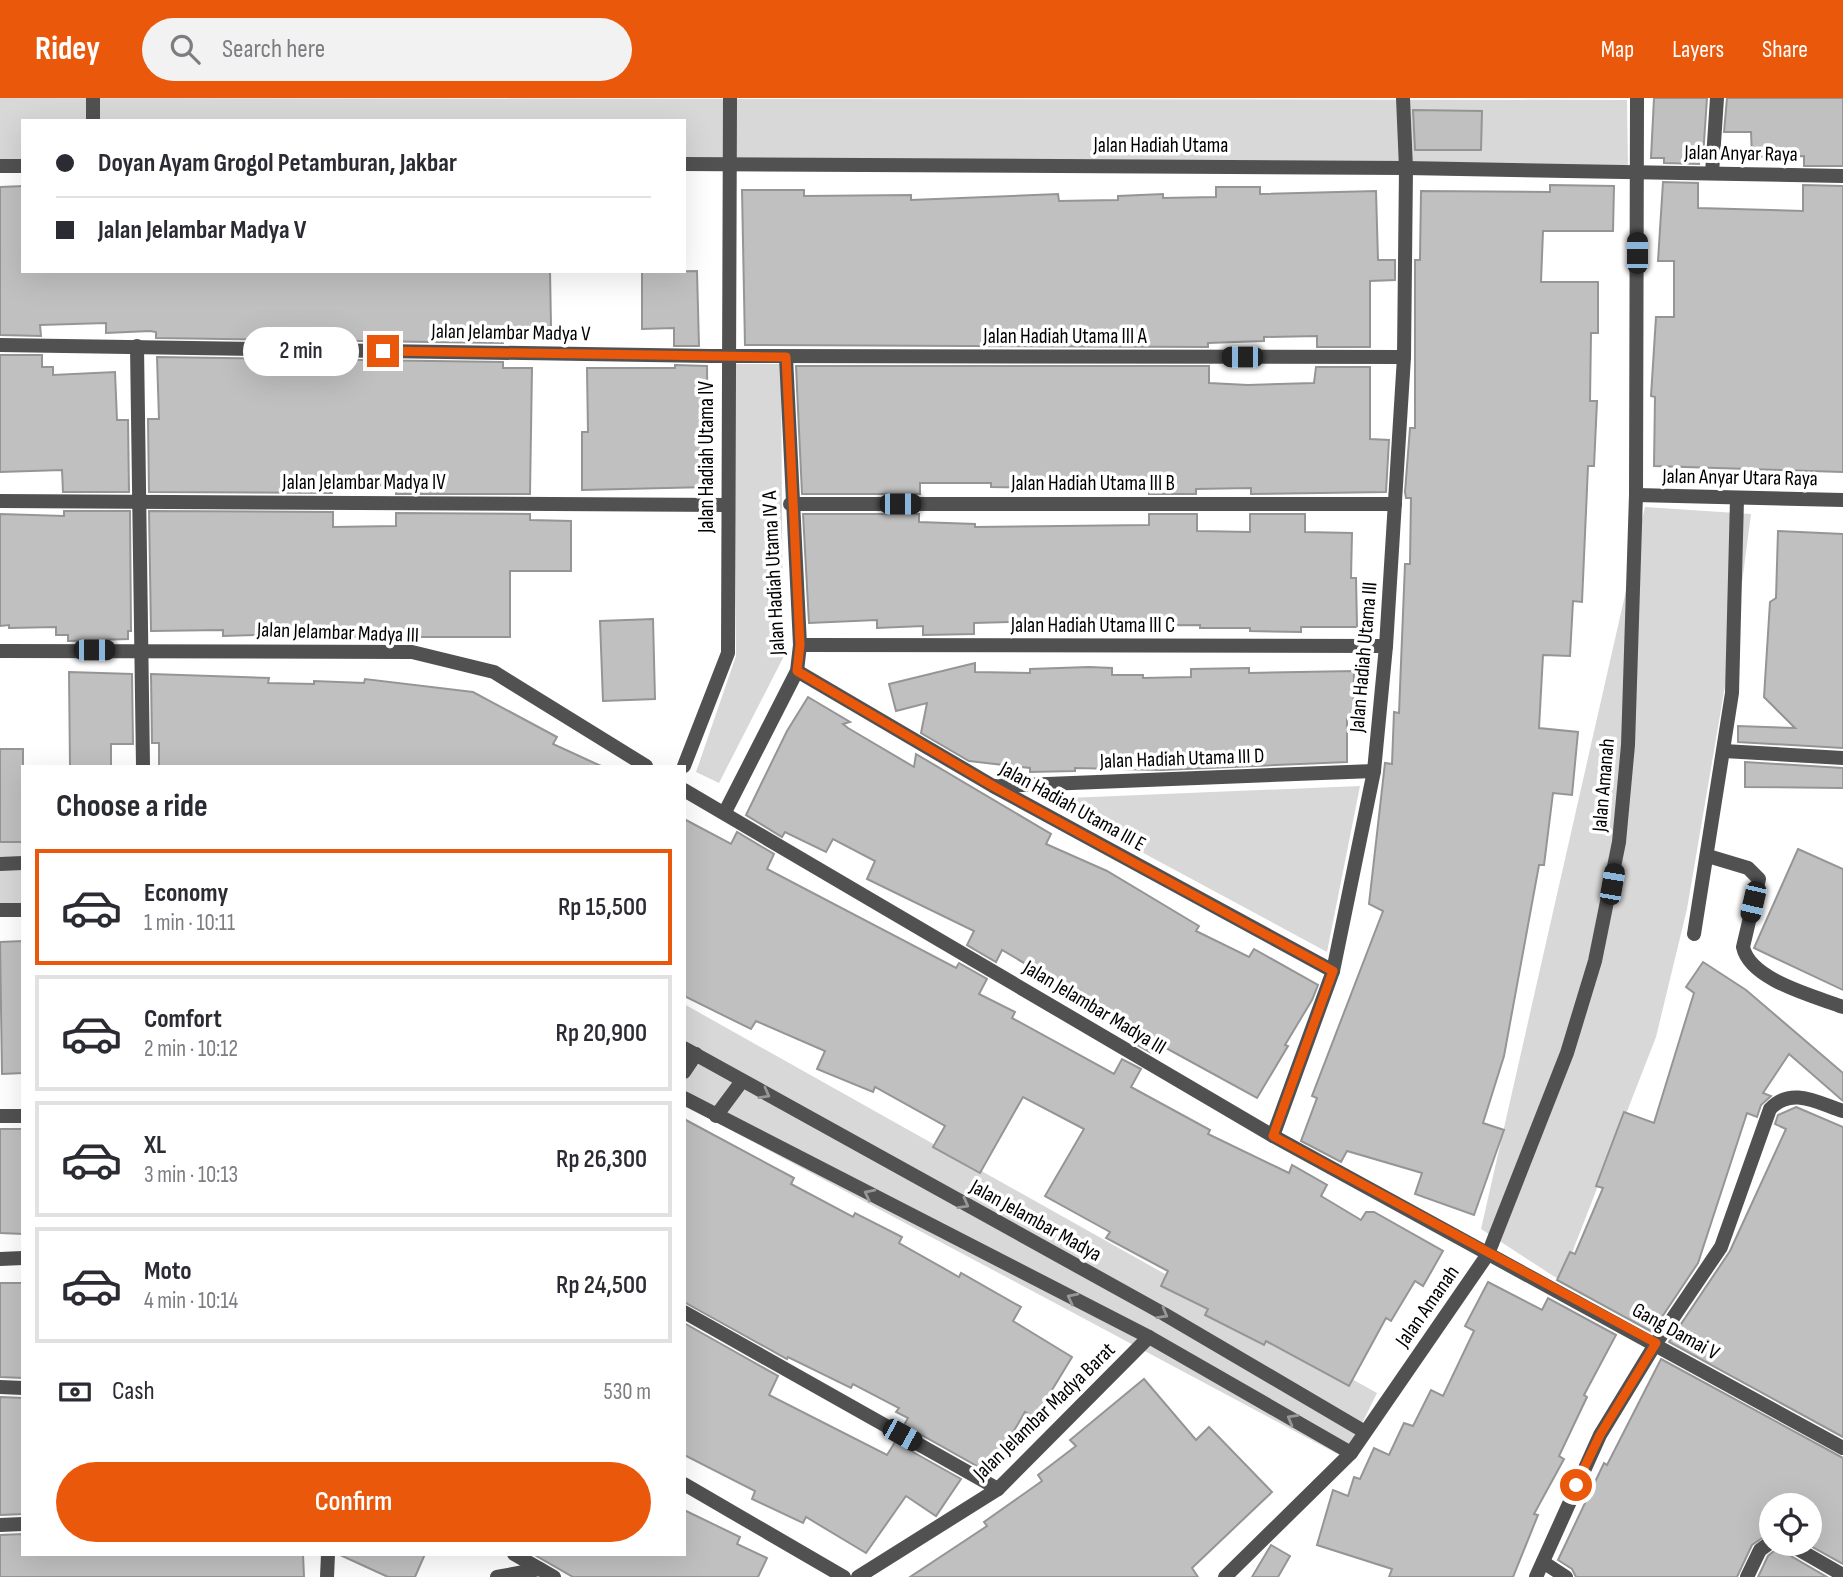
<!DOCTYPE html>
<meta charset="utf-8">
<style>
body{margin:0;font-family:"Sofia Sans Condensed",sans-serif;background:#f2f2f3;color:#2b2b33;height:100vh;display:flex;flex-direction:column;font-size:26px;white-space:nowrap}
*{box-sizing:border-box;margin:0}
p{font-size:23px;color:#7c7c81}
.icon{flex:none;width:38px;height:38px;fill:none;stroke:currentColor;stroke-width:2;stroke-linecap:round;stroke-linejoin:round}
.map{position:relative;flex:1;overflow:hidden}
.details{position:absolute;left:21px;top:667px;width:665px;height:791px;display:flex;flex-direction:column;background:#fff;border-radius:0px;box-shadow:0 7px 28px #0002}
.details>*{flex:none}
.top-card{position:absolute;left:21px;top:21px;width:665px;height:154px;border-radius:0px;box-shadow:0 7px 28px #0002;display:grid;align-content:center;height:154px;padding:0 35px;background:#fff}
.buttons{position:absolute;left:1759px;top:1395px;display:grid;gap:14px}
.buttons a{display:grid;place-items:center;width:63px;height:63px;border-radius:50%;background:#fff;box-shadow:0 7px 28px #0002;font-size:35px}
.end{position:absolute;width:32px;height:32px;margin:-16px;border:9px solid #ea580c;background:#fff;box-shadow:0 0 0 4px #fff}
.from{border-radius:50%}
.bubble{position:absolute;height:49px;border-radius:24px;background:#fff;box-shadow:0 7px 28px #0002;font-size:23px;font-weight:600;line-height:49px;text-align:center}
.car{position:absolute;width:21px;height:42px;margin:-21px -10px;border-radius:9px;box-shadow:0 0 5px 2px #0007;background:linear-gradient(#222 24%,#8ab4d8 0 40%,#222 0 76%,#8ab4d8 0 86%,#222 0)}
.top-card b{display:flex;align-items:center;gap:24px;height:66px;font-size:26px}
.top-card b+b{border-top:2px solid #e1e1e2}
.top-card i{width:18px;height:18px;background:#2b2b33}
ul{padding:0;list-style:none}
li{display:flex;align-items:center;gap:21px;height:116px;margin:0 14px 10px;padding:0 21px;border:4px solid #e1e1e2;border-radius:0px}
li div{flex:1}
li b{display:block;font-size:26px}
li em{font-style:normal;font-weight:600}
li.active{border-color:#ea580c}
li>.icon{width:63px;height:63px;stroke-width:1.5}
h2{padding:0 35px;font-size:32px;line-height:84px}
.pay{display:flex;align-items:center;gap:18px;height:77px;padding:0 35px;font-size:26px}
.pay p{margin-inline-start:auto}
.action{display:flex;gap:14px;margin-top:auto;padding:14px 35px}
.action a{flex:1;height:80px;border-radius:42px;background:#ea580c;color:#fff;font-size:28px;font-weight:600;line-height:80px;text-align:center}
header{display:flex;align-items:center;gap:42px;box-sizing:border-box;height:98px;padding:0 35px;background:#ea580c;color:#fff}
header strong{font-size:33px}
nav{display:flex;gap:38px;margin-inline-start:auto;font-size:24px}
.search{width:490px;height:63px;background:#f2f2f3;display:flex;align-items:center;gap:18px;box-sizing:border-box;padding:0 24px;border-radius:38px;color:#7c7c81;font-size:26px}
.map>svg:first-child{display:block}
.green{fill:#d8d8d8}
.building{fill:#c0c0c0;stroke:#959595;stroke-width:2}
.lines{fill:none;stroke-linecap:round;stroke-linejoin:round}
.street{stroke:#515151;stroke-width:14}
.oneway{stroke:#979797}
.route{stroke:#ea580c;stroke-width:9}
.labels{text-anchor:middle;stroke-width:7;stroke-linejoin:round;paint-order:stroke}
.street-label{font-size:21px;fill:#000;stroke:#fff}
</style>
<header>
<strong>Ridey</strong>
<div class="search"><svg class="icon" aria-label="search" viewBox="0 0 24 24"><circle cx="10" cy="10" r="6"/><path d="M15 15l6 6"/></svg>Search here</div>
<nav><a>Map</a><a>Layers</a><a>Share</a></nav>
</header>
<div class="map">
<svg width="1843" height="1479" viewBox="0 0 1843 1479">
<rect width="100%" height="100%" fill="#fff"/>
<g class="green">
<path d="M 0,0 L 1627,2 L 1628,68 L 684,66 L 684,23 L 23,23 L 23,64 L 0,64 Z"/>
<path d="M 734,266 L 781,266 L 783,560 L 719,685 L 696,674 L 736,558 Z"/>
<path d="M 1645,409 L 1751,416 L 1740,500 L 1687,811 L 1656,939 L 1561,1183 L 1481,1131 Z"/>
<path d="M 1360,688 L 1327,854 L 1043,701 Z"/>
<rect x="0" y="737" width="23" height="82"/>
<path d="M 684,906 L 1377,1295 L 1345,1360 L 684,1007 Z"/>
</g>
<g class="building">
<path d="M 1654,0 L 1707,0 L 1703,59 L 1699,59 L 1699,66 L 1664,65 L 1664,60 L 1651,60 Z"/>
<path d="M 1727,0 L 1843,0 L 1843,68 L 1804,68 L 1804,58 L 1752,59 L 1751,34 L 1724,34 Z"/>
<path d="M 1413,12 L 1482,13 L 1481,52 L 1415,52 Z"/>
<path d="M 1663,84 L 1698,85 L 1698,110 L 1803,113 L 1803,87 L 1843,88 L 1843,374 L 1654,368 L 1655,299 L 1651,298 L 1656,219 L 1674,219 L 1674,163 L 1658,163 Z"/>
<path d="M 1550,87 L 1614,88 L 1613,133 L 1543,133 L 1541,184 L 1598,184 L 1598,235 L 1591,235 L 1590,303 L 1597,303 L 1594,368 L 1588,368 L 1582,504 L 1573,503 L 1570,558 L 1543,557 L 1539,630 L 1578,634 L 1572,697 L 1553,695 L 1544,767 L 1539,767 L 1504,958 L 1483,1025 L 1504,1032 L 1474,1117 L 1415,1096 L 1422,1075 L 1347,1053 L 1341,1064 L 1301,1043 L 1317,1000 L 1312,998 L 1383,813 L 1369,806 L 1385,665 L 1392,666 L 1394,614 L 1399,615 L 1405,466 L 1410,466 L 1411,400 L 1406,400 L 1405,394 L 1410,330 L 1415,330 L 1415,162 L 1420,162 L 1421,93 L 1550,94 Z"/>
<path d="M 23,88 L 23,173 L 550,173 L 551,228 L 503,229 L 503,245 L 156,240 L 156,234 L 150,233 L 106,235 L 106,225 L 40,227 L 41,238 L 0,237 L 0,89 Z"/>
<path d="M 1216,89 L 1260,89 L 1260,96 L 1376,93 L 1378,162 L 1395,162 L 1395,182 L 1370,183 L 1370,249 L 1317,249 L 1317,238 L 1264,239 L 1264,243 L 1208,245 L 1208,249 L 745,247 L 742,92 L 804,92 L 804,98 L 911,97 L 911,102 L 1058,96 L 1059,103 L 1118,102 L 1118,98 L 1163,96 L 1163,100 L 1216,99 Z"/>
<path d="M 697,173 L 699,248 L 674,248 L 674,230 L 642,231 L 642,174 Z"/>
<path d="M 0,257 L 42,257 L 42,269 L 53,269 L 53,277 L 115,274 L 117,322 L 128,322 L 129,394 L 63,394 L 62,372 L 0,374 Z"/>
<path d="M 157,259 L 503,264 L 503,270 L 532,270 L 530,396 L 396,396 L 396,387 L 332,389 L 332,395 L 149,394 L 148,321 L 159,321 Z"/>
<path d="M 675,267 L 707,268 L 708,389 L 582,392 L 582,334 L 588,334 L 587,270 L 675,270 Z"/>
<path d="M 796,268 L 1209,268 L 1209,285 L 1248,287 L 1314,285 L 1316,269 L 1370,269 L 1370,341 L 1389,342 L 1386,394 L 1251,396 L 1251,390 L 1196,391 L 1196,396 L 1149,396 L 1149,392 L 991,389 L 991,385 L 920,385 L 920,396 L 802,396 Z"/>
<path d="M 64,413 L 130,413 L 131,533 L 128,533 L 128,541 L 68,543 L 68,537 L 56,537 L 56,529 L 9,530 L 9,527 L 0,528 L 0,416 L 64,418 Z"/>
<path d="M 149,413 L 333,414 L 333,429 L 396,428 L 396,415 L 530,416 L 530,422 L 571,423 L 571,473 L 510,473 L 510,539 L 287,539 L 287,536 L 223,538 L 223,532 L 151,533 Z"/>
<path d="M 803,416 L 919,416 L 919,424 L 975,426 L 975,429 L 1149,427 L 1149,416 L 1197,416 L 1197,433 L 1250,434 L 1250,416 L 1305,416 L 1305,434 L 1352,435 L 1351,480 L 1356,480 L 1357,529 L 1301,529 L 1301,534 L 1250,533 L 1250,530 L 1200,530 L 1200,527 L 1082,528 L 1082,522 L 974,525 L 974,536 L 923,537 L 923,528 L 877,530 L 877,522 L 809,525 Z"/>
<path d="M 1778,433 L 1843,436 L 1843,650 L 1738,644 L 1738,628 L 1795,630 L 1764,599 L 1770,504 L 1776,500 Z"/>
<path d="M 653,521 L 655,601 L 603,603 L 600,523 Z"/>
<path d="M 975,565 L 975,574 L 1030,575 L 1030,571 L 1089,569 L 1112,570 L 1112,577 L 1143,577 L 1143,580 L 1191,579 L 1191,571 L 1249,570 L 1249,575 L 1354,573 L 1353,621 L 1347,621 L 1347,664 L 1162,672 L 1075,670 L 1075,673 L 1030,674 L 1030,670 L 969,663 L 921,635 L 927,605 L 896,613 L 889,586 Z"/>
<path d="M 69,574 L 132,576 L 133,646 L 111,646 L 111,668 L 70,668 Z"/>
<path d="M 151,576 L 269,580 L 268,585 L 314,586 L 314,583 L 364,585 L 365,581 L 473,594 L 557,639 L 553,646 L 601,668 L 159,668 L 159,645 L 152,645 Z"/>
<path d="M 808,599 L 850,624 L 843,626 L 848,630 L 914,669 L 916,656 L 1051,736 L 1046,746 L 1107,773 L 1199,828 L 1196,833 L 1249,859 L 1254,851 L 1318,887 L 1312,902 L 1285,947 L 1288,948 L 1257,1000 L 1155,944 L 1150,954 L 1132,944 L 1138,932 L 1002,852 L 996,864 L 967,847 L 974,833 L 867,781 L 875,763 L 833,741 L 826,754 L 785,734 L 782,739 L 746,717 L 787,633 Z"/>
<rect x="0" y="651" width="23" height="93"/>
<path d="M 1745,664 L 1843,670 L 1843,690 L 1745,689 Z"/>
<path d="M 684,721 L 731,746 L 737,734 L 774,756 L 767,771 L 956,870 L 959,865 L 987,881 L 979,896 L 1015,914 L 1012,920 L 1114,976 L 1122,961 L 1141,971 L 1131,989 L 1210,1032 L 1208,1036 L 1289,1075 L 1292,1067 L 1327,1087 L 1321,1098 L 1361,1122 L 1366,1114 L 1374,1114 L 1443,1153 L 1423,1188 L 1415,1183 L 1391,1223 L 1386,1220 L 1349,1288 L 1266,1243 L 1264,1247 L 1205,1217 L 1208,1211 L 1161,1188 L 1168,1173 L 1106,1140 L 1110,1134 L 1045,1098 L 1084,1031 L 1023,999 L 980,1075 L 933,1049 L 945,1028 L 875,989 L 873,994 L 817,971 L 825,953 L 756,923 L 751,931 L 684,898 Z"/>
<path d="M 1798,751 L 1843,771 L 1843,892 L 1754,850 Z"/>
<path d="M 23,843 L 23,975 L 2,976 L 0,844 Z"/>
<path d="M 1703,864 L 1746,892 L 1843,975 L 1843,1003 L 1789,956 L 1763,995 L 1771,998 L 1761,1007 L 1757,1019 L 1747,1015 L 1698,1165 L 1652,1234 L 1557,1182 L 1570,1154 L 1575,1156 L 1603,1090 L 1596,1088 L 1624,1014 L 1654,1025 L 1694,895 L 1686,889 Z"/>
<path d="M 1796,1009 L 1843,1029 L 1843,1339 L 1669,1244 L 1730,1153 L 1786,1031 L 1775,1026 L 1778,1017 Z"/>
<path d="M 684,1021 L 794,1080 L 791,1086 L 853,1119 L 855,1115 L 902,1139 L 899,1145 L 959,1179 L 961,1175 L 1021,1209 L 1013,1223 L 1072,1259 L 1035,1320 L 1025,1314 L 991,1372 L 984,1372 L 904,1327 L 908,1320 L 896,1314 L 899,1310 L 853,1286 L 851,1290 L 788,1259 L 787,1261 L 684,1204 Z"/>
<path d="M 0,1031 L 23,1031 L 23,1136 L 0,1135 Z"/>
<path d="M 1488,1184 L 1542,1212 L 1548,1200 L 1616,1237 L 1584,1297 L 1587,1299 L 1559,1358 L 1564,1361 L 1534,1416 L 1538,1417 L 1513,1479 L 1389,1479 L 1392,1471 L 1317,1447 L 1333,1392 L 1348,1398 L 1354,1379 L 1360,1381 L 1374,1350 L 1389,1357 L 1404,1325 L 1413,1328 L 1431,1292 L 1443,1298 L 1474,1233 L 1465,1228 Z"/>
<path d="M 0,1185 L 23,1185 L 23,1280 L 0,1279 Z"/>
<path d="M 684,1225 L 778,1278 L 769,1297 L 887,1357 L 895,1344 L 961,1381 L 936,1418 L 906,1398 L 866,1455 L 806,1419 L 803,1425 L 752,1401 L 755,1393 L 684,1357 Z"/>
<path d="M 1661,1261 L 1843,1360 L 1843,1466 L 1807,1446 L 1810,1407 L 1771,1407 L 1771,1434 L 1752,1447 L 1737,1479 L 1576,1479 L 1572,1471 L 1558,1462 L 1604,1365 L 1607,1367 Z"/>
<path d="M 1144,1281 L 1196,1342 L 1209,1329 L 1272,1394 L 1192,1470 L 1198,1479 L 910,1479 L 987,1428 L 984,1424 L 1042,1383 L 1038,1377 L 1076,1348 L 1070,1342 Z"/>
<path d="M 0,1299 L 23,1300 L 23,1416 L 0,1417 Z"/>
<path d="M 684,1412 L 740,1439 L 737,1446 L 767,1460 L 758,1479 L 573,1479 L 533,1456 L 684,1456 Z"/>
<path d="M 23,1436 L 23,1456 L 303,1456 L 304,1479 L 0,1479 L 0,1437 Z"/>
<path d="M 1271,1447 L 1290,1458 L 1278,1479 L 1252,1479 Z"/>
<path d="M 1780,1448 L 1784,1454 L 1827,1479 L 1758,1479 L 1768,1458 Z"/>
<path d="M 338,1456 L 425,1456 L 415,1479 L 388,1479 Z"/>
</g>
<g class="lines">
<g class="street">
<path d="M 93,0 L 93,23"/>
<path d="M 684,66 L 1406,70 L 1843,78"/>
<path d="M 0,68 L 23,68"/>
<path d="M 1712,75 L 1717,0"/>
<path d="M 0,247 L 710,258 L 1404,259"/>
<path d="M 137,248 L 143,668"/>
<path d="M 1636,397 L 1843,402"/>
<path d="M 0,403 L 727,407"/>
<path d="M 790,406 L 1395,406"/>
<path d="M 800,547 L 1386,548"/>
<path d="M 0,553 L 412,554 L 494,574 L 646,668"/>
<path d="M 797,573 L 993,688 L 1333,873"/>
<path d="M 1724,653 L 1843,660"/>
<path d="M 684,668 L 728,555 L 730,0"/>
<path d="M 994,688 L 1374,673"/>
<path d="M 684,692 L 1273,1038 L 1843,1350"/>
<path d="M 725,714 L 797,573 L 800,547 L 786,259"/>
<path d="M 1708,758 L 1748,770 L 1759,781 L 1743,849 C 1750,882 1814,898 1843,909"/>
<path d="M 0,766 L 23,765"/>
<path d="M 0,812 L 23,812"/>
<path d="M 1694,836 L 1732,595 L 1737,401"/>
<path d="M 684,950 L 1164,1216 L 1365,1334"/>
<path d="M 684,974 L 696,956"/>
<path d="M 684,1000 L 1149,1239 L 1351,1355"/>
<path d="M 0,1018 L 23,1018"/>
<path d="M 716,1018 L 742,983"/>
<path d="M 1273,1038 L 1333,873 L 1374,673 L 1386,548 L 1404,259 L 1406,70 L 1403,0"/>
<path d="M 0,1161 L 23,1160"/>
<path d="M 684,1214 L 998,1391"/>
<path d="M 0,1289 L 23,1290"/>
<path d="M 684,1386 L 844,1479"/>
<path d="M 0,1427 L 23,1426"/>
<path d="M 1789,1446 L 1843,1477"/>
<path d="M 514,1456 L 554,1479"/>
<path d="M 1543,1464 L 1566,1479"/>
<path d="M 327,1479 L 328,1456"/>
<path d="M 497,1479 L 540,1471"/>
<path d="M 858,1479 L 998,1391 L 1149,1239"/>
<path d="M 1225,1479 L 1351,1355 L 1488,1156 L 1567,955 L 1595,863 L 1619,744 L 1628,647 L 1636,397 L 1637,0"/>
<path d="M 1536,1479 L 1600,1337 L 1656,1245 L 1721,1149 L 1770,1011 C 1791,988 1818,1005 1843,1013"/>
<path d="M 1747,1479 L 1760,1452 L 1771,1444"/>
</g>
</g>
<defs><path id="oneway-chevron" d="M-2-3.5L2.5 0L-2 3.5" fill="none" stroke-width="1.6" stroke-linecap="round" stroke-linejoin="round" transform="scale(1.75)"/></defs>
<g class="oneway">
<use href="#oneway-chevron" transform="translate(765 996) rotate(29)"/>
<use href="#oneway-chevron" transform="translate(869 1096) rotate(-153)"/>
<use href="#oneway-chevron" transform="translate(964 1106) rotate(29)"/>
<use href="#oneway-chevron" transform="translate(1072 1200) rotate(-153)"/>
<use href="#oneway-chevron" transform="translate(1163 1216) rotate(30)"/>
<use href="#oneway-chevron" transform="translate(1292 1321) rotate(-150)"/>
</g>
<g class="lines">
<path class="route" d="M 383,253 L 786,259 L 800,547 L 797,573 L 993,688 L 1333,873 L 1273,1038 L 1656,1245 L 1600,1337 L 1576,1387"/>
</g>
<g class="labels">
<g class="street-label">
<text x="1161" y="54">Jalan Hadiah Utama</text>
<text transform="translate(1741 55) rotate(1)" y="7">Jalan Anyar Raya</text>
<text transform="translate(511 234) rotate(1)" y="7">Jalan Jelambar Madya V</text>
<text x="1065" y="245">Jalan Hadiah Utama III A</text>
<text transform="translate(706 359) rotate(-90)" y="7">Jalan Hadiah Utama IV</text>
<text transform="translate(1740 379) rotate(1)" y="7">Jalan Anyar Utara Raya</text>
<text x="364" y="391">Jalan Jelambar Madya IV</text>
<text x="1093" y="392">Jalan Hadiah Utama III B</text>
<text transform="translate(773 475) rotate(-93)" y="7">Jalan Hadiah Utama IV A</text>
<text x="1093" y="534">Jalan Hadiah Utama III C</text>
<text transform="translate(338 534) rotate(2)" y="7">Jalan Jelambar Madya III</text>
<text transform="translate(1363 559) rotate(-85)" y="7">Jalan Hadiah Utama III</text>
<text transform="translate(1182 660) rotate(-2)" y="7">Jalan Hadiah Utama III D</text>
<text transform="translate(1603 687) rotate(-85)" y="7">Jalan Amanah</text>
<text transform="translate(1073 708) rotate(29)" y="7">Jalan Hadiah Utama III E</text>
<text transform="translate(1095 909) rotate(31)" y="7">Jalan Jelambar Madya III</text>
<text transform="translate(1036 1122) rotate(29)" y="7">Jalan Jelambar Madya</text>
<text transform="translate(1427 1208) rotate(-55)" y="7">Jalan Amanah</text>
<text transform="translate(1676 1233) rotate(29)" y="7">Gang Damai V</text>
<text transform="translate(1044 1313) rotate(-44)" y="7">Jalan Jelambar Madya Barat</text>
</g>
</g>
</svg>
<div class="buttons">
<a><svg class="icon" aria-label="locate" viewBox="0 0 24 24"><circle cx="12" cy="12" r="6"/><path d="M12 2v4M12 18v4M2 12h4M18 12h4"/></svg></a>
</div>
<i class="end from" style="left:1576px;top:1387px"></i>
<i class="end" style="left:383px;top:253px"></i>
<div class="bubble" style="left:243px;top:229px;width:116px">2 min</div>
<i class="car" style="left:1637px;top:155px;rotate:0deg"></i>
<i class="car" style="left:1242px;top:259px;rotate:270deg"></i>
<i class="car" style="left:900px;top:406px;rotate:90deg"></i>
<i class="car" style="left:94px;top:552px;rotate:90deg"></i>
<i class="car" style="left:1612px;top:786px;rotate:10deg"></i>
<i class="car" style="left:1753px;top:804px;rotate:193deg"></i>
<i class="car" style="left:902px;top:1337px;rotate:119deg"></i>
<div class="top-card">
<b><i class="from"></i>Doyan Ayam Grogol Petamburan, Jakbar</b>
<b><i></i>Jalan Jelambar Madya V</b>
</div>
<section class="details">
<h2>Choose a ride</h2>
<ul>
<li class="active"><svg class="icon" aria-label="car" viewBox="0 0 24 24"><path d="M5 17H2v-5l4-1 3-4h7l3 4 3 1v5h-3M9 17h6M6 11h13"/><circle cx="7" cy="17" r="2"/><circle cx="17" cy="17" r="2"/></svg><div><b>Economy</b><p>1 min · 10:11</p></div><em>Rp 15,500</em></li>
<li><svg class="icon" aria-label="car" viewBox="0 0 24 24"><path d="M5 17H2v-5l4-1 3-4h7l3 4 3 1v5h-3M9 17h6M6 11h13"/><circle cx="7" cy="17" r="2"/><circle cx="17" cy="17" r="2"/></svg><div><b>Comfort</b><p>2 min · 10:12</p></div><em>Rp 20,900</em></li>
<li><svg class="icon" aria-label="car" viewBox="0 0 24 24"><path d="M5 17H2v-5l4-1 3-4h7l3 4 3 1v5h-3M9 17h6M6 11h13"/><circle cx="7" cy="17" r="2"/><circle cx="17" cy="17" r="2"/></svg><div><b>XL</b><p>3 min · 10:13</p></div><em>Rp 26,300</em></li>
<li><svg class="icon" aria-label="car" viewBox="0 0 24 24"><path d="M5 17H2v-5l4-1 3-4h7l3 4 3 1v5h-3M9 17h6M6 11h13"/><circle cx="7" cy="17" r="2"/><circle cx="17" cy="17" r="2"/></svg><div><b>Moto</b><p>4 min · 10:14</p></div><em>Rp 24,500</em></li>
</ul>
<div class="pay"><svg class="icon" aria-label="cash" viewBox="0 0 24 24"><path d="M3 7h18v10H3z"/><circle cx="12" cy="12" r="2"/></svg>Cash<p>530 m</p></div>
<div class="action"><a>Confirm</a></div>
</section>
</div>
